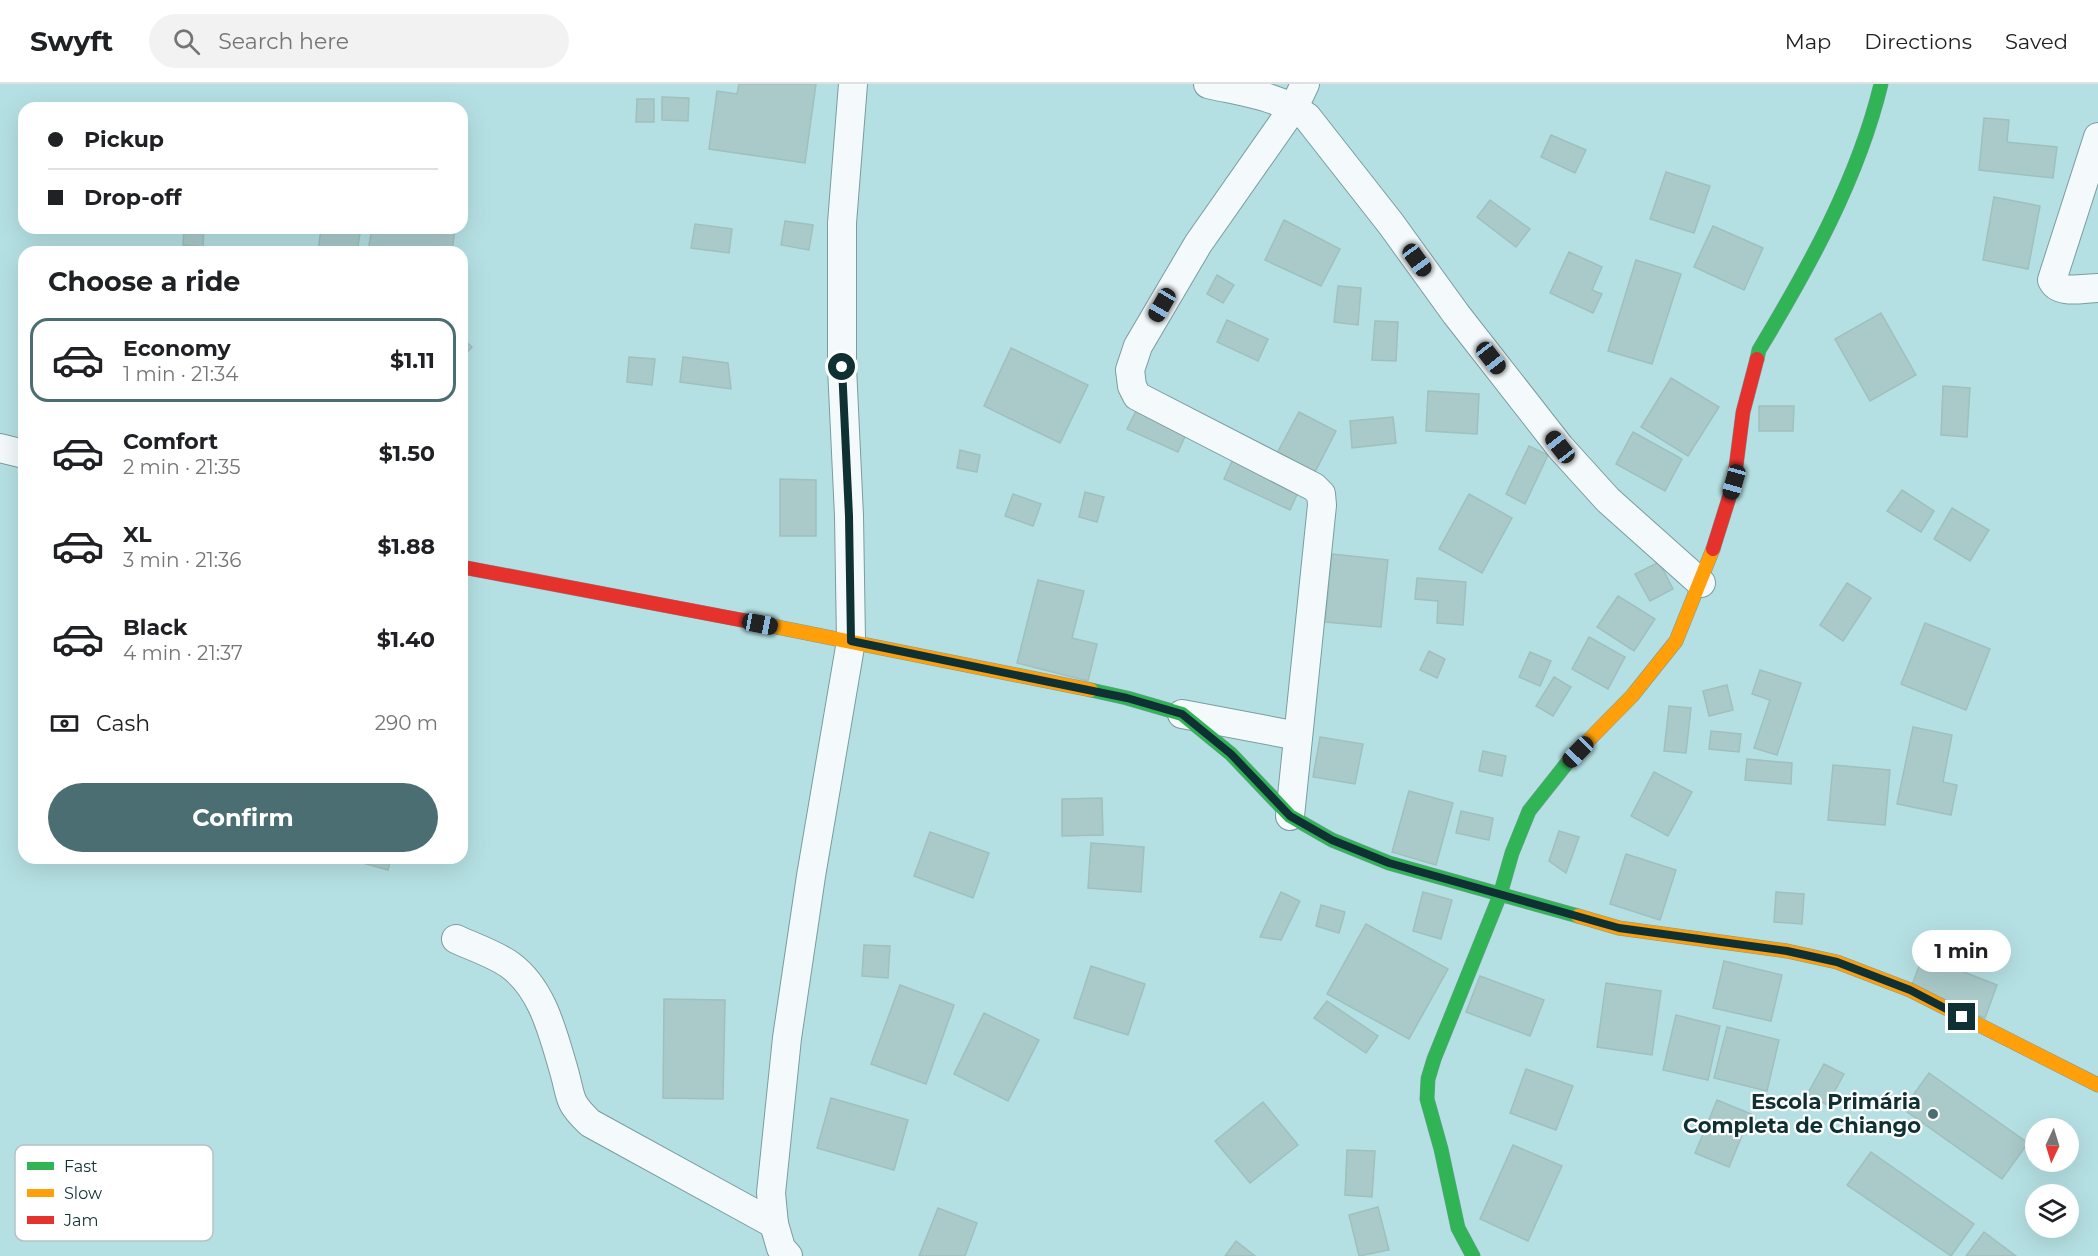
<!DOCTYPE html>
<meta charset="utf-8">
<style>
body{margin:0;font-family:Montserrat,sans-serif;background:#f2f2f2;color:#202124;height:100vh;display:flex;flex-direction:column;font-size:22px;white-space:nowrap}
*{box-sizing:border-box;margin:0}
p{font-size:20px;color:#757577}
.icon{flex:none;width:33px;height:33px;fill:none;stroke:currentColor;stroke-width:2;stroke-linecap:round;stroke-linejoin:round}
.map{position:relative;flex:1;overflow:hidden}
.details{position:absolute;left:18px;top:162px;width:450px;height:618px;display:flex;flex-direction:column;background:#fff;border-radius:18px;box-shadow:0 6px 24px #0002}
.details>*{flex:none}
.banner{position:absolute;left:18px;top:18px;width:450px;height:132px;border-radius:18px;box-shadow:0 6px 24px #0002;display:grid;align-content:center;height:132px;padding:0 30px;background:#fff}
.needle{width:39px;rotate:184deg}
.tools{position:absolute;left:2025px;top:1034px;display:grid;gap:12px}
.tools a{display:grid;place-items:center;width:54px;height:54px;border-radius:50%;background:#fff;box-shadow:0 6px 24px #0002;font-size:30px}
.end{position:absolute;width:27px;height:27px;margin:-14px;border:8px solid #103133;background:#fff;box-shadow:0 0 0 3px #fff}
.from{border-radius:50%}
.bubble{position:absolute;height:42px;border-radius:21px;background:#fff;box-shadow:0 6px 24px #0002;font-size:20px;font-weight:700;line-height:42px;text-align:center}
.car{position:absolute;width:18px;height:36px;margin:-18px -9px;border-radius:8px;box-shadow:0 0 4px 2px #0007;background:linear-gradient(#222 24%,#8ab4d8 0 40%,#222 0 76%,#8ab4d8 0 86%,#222 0)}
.banner b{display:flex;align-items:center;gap:21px;height:57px;font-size:22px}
.banner b+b{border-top:2px solid #e0e0e0}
.banner i{width:15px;height:15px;background:#202124}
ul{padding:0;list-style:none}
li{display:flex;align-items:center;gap:18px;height:84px;margin:0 12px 9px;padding:0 18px;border:3px solid transparent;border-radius:18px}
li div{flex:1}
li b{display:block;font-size:22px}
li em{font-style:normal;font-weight:700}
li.current{border-color:#4a6e71}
li>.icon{width:54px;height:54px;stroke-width:1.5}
h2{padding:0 30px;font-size:27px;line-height:72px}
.pay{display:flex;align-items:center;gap:15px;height:66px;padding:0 30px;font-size:22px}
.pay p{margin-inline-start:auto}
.button{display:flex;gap:12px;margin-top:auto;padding:12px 30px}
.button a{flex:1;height:69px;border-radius:36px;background:#4a6e71;color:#fff;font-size:24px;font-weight:700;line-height:69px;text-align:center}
header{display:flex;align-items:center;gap:36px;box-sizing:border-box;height:84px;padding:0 30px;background:#fff;border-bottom:2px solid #e0e0e0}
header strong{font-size:28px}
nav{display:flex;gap:33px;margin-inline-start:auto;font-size:21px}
.search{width:420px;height:54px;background:#f2f2f2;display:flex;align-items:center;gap:15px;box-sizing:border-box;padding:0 21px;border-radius:33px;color:#757577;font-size:22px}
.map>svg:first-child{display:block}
.building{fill:#a9cac9;stroke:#9ec0be;stroke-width:1.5}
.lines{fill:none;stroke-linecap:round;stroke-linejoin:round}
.street-casing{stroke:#7a9c9f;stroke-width:30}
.fast-casing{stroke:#7a9c9f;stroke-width:15}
.slow-casing{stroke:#7a9c9f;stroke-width:15}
.jam-casing{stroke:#7a9c9f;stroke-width:15}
.street{stroke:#f4fafb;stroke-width:28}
.fast{stroke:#30b455;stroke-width:14}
.slow{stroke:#ff9f0a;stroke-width:14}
.jam{stroke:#e5322d;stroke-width:14}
.route{stroke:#103133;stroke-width:8}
.poi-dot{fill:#4a6e71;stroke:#fff;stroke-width:2}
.labels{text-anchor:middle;stroke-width:4.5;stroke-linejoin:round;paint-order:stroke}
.poi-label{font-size:21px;font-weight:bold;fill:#103133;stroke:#fff;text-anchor:end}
.key{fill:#fff;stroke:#b7c1c2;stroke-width:1.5}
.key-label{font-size:16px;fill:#103133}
</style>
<header>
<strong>Swyft</strong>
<div class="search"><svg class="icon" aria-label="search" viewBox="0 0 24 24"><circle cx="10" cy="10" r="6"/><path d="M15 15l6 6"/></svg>Search here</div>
<nav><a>Map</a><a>Directions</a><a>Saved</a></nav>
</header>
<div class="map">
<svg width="2098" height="1172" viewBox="0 0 2098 1172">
<rect width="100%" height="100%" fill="#b5e0e3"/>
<g class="building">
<path d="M 739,0 L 816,0 L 805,79 L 709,65 L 717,7 L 737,10 Z"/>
<path d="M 662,13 L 689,14 L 688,37 L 662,36 Z"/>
<path d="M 637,15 L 654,15 L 654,38 L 636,38 Z"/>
<path d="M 1984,34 L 2009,36 L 2007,58 L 2057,63 L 2053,94 L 1979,86 Z"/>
<path d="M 1551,51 L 1586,66 L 1575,89 L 1541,73 Z"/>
<path d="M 1666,88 L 1710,102 L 1694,149 L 1650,135 Z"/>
<path d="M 1994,113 L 2040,122 L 2028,185 L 1983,176 Z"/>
<path d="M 1490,116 L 1530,145 L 1516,163 L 1477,133 Z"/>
<path d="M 1284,136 L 1340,165 L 1321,202 L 1265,176 Z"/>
<path d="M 785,137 L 813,141 L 809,166 L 781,161 Z"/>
<path d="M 695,140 L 732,145 L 729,169 L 691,164 Z"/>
<path d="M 1713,142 L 1763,164 L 1744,206 L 1694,183 Z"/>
<path d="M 184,144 L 204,144 L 203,163 L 183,161 Z"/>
<path d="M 321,144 L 360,149 L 357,168 L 318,168 Z"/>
<path d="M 372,144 L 455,144 L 452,168 L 368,167 Z"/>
<path d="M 1569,168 L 1602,183 L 1592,206 L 1602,210 L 1593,229 L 1550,209 Z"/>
<path d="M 1636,176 L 1681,190 L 1652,280 L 1608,267 Z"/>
<path d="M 1217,191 L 1234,201 L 1223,219 L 1207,210 Z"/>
<path d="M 1338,202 L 1361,204 L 1358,241 L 1334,238 Z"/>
<path d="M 1881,229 L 1916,291 L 1870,317 L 1835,255 Z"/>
<path d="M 1227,236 L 1268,255 L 1258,277 L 1217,258 Z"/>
<path d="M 1375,237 L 1398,238 L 1396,277 L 1372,276 Z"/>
<path d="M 462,254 L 472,263 L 462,274 Z"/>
<path d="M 1011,264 L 1088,301 L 1060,359 L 984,322 Z"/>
<path d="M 629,273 L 655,275 L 652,301 L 627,298 Z"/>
<path d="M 683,273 L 728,279 L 731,305 L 680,298 Z"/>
<path d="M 1671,294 L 1719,323 L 1688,372 L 1641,343 Z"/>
<path d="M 1943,302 L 1970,304 L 1967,353 L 1941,351 Z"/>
<path d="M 1428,307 L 1479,310 L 1477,350 L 1426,347 Z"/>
<path d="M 1759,322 L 1794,322 L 1793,347 L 1759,347 Z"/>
<path d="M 1137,325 L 1187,348 L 1178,368 L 1127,345 Z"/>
<path d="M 1299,328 L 1336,347 L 1313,392 L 1275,373 Z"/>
<path d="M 1393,333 L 1396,359 L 1352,364 L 1350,337 Z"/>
<path d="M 1633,348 L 1682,375 L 1665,407 L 1616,380 Z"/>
<path d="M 1529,362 L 1548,371 L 1525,420 L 1506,410 Z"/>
<path d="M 960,366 L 980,371 L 977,388 L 957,384 Z"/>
<path d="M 1233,375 L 1299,406 L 1290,426 L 1224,395 Z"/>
<path d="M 780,395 L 816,396 L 816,452 L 780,452 Z"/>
<path d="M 1902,406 L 1934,427 L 1921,448 L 1887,427 Z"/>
<path d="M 1085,408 L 1104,413 L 1097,438 L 1079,433 Z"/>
<path d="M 1013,410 L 1041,420 L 1033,442 L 1005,432 Z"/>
<path d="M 1469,410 L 1512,434 L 1482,489 L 1439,465 Z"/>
<path d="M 1952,424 L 1989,446 L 1970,477 L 1934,455 Z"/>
<path d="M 1332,470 L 1388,476 L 1381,543 L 1325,538 Z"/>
<path d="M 1659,478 L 1673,505 L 1650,517 L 1635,490 Z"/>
<path d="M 1417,494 L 1466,498 L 1463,541 L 1437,539 L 1438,517 L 1415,515 Z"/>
<path d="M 1038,496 L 1084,507 L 1072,554 L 1097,560 L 1088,597 L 1017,579 Z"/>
<path d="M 1847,499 L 1871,514 L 1843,557 L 1820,541 Z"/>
<path d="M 1618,512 L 1655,535 L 1634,567 L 1597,543 Z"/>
<path d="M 1925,539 L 1990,565 L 1966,626 L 1901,600 Z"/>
<path d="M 1589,553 L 1625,573 L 1608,605 L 1572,585 Z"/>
<path d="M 1429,567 L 1445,575 L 1437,594 L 1420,586 Z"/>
<path d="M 1530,568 L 1551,577 L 1540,602 L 1519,593 Z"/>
<path d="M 1760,586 L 1801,599 L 1777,671 L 1754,664 L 1770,616 L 1752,610 Z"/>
<path d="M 1554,593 L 1571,603 L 1553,632 L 1536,622 Z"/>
<path d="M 1727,601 L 1733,626 L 1709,632 L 1703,607 Z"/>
<path d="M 1669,622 L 1691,624 L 1686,669 L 1664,667 Z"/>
<path d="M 1913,643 L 1952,651 L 1943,698 L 1957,701 L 1951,731 L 1897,720 Z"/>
<path d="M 1711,647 L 1741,650 L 1739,668 L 1709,665 Z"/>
<path d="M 1320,653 L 1363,660 L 1355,700 L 1313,693 Z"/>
<path d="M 1483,667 L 1506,672 L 1502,692 L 1479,687 Z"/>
<path d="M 1747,675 L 1792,679 L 1791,700 L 1745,696 Z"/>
<path d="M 1833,681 L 1890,686 L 1885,741 L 1828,736 Z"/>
<path d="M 1654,688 L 1692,708 L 1668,752 L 1631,732 Z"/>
<path d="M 1409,707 L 1453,719 L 1436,781 L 1392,768 Z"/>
<path d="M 1102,714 L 1103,751 L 1062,752 L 1062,715 Z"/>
<path d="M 1461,727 L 1493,734 L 1489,756 L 1456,749 Z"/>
<path d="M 1559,747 L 1579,753 L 1566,789 L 1549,777 Z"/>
<path d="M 930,748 L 989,769 L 973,814 L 914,792 Z"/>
<path d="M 1091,759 L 1144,763 L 1141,808 L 1088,804 Z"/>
<path d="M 1626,770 L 1676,786 L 1660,836 L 1610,820 Z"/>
<path d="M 345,774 L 391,774 L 388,786 Z"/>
<path d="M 1281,808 L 1300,817 L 1281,856 L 1260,853 Z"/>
<path d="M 1423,808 L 1452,816 L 1441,855 L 1413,847 Z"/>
<path d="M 1776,808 L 1804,810 L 1802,840 L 1774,838 Z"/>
<path d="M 1321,821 L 1345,828 L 1339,849 L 1316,842 Z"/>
<path d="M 1366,840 L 1448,885 L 1409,955 L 1327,910 Z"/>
<path d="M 864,861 L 890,862 L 888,894 L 862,892 Z"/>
<path d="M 1923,872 L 1997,901 L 1985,934 L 1910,906 Z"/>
<path d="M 1724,877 L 1782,891 L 1771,937 L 1713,924 Z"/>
<path d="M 1091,882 L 1145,900 L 1128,951 L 1074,934 Z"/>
<path d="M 1480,892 L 1544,916 L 1530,952 L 1466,928 Z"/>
<path d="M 1606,899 L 1661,907 L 1652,971 L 1597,963 Z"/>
<path d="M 900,901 L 954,921 L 926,1000 L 871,980 Z"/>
<path d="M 664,915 L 725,916 L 723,1015 L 663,1014 Z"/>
<path d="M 1327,917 L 1378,952 L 1366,969 L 1314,934 Z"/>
<path d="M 984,929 L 1039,956 L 1008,1017 L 954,990 Z"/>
<path d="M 1676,931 L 1720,942 L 1708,996 L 1663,986 Z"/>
<path d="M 1727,943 L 1779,956 L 1767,1007 L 1714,994 Z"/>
<path d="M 1824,980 L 1844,990 L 1827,1021 L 1807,1011 Z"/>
<path d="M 1526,985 L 1573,1002 L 1556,1046 L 1510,1029 Z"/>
<path d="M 1929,989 L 2028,1059 L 2002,1095 L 1903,1025 Z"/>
<path d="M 831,1014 L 908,1036 L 894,1086 L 817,1064 Z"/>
<path d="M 1717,1016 L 1751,1030 L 1729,1083 L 1695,1069 Z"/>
<path d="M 1263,1018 L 1298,1061 L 1250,1099 L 1215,1057 Z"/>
<path d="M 1513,1061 L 1562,1082 L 1528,1157 L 1480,1135 Z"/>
<path d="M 1347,1066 L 1375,1067 L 1372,1113 L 1345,1111 Z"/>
<path d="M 1871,1068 L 1974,1140 L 1951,1172 L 1847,1101 Z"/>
<path d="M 1378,1123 L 1389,1166 L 1359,1172 L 1349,1131 Z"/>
<path d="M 938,1124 L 977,1139 L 965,1172 L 919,1172 Z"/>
<path d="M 1984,1148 L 2016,1172 L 1966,1172 Z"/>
<path d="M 1236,1157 L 1255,1172 L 1225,1172 Z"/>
</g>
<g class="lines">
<defs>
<g id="street">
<path d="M 1208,0 C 1242,8 1279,12 1307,33 L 1391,140 L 1456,230 L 1560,363 L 1608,416 L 1701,499"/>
<path d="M 2098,53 L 2052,196 C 2059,211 2083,204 2098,204"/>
<path d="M 0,364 L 24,370"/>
<path d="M 1182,630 L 1298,652"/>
<path d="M 1290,732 L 1322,421 L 1321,410 L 1314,403 L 1137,312 L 1132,302 L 1130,286 L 1138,262 L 1198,160 L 1294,23 L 1305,0"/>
<path d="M 456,855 C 473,863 495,870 510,881 C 543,905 553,950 564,987 C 572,1015 567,1017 590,1039 L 774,1140"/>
<path d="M 788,1172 L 781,1164 L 774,1140 L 771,1109 L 787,954 L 811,792 L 851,557 L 849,432 L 842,283 L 842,139 L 853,0"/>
</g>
<g id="fast">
<path d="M 1757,275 L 1759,266 C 1809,183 1858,95 1881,0"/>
<path d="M 1091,606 L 1127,614 L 1182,630 L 1231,670 L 1290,732 L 1332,756 L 1389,779 L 1578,832"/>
<path d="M 1473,1172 L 1458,1144 L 1441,1065 L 1427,1015 L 1428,995 L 1434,975 L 1500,811 L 1512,769 L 1529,727 L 1571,674"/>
</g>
<g id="slow">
<path d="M 757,539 L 1091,606"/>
<path d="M 1571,674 L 1632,612 L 1676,557 L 1713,465"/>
<path d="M 1578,832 L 1619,844 L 1787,867 L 1837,878 L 1910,906 L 2098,1001"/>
</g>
<g id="jam">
<path d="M 1713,465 L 1734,398 L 1743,328 L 1757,275"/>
<path d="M 462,483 L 757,539"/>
</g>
</defs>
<use href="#street" class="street-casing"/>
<use href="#fast" class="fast-casing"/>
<use href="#slow" class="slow-casing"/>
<use href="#jam" class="jam-casing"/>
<use href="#street" class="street"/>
<use href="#fast" class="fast"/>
<use href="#slow" class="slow"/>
<use href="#jam" class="jam"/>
</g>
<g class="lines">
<path class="route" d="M 842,283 L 849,432 L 851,557 L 1127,614 L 1182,630 L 1231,670 L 1290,732 L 1332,756 L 1389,779 L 1619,844 L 1787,867 L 1837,878 L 1910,906 L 1962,933"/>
</g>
<circle class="poi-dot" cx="1933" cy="1030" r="6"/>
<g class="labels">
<g class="poi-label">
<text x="1921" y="1025">Escola Primária<tspan x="1921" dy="24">Completa de Chiango</tspan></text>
</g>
</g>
<rect x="15" y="1061" width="198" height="96" rx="9" class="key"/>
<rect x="27" y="1078" width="27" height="8" fill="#30b455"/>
<rect x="27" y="1105" width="27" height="8" fill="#ff9f0a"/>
<rect x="27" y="1132" width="27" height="8" fill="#e5322d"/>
<g class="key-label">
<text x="64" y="1088">Fast</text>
<text x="64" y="1115">Slow</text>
<text x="64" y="1142">Jam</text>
</g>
</svg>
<div class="tools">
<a><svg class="needle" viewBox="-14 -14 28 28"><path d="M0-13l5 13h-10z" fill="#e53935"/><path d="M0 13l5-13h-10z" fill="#757577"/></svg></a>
<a><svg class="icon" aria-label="layers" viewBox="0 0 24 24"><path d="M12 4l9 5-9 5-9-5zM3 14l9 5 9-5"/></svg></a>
</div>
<i class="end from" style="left:842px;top:283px"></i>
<i class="end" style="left:1962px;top:933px"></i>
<div class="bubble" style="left:1912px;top:846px;width:99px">1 min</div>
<i class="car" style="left:1417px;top:176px;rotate:144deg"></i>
<i class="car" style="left:1162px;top:221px;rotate:210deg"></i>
<i class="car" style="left:1491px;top:274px;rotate:142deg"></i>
<i class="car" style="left:1560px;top:363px;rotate:322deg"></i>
<i class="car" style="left:1734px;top:398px;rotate:196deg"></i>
<i class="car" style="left:760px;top:540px;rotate:101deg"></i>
<i class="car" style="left:1578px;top:668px;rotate:224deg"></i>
<div class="banner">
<b><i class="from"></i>Pickup</b>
<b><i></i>Drop-off</b>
</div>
<section class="details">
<h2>Choose a ride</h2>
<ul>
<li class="current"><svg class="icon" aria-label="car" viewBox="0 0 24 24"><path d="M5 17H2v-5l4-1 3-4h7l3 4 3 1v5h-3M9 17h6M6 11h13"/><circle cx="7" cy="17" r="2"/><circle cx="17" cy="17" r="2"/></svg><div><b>Economy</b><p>1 min · 21:34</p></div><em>$1.11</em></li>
<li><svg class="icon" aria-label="car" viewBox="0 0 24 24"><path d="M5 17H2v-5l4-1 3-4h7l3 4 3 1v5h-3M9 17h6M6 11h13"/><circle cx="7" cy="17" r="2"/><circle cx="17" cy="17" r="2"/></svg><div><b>Comfort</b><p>2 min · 21:35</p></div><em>$1.50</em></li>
<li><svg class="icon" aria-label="car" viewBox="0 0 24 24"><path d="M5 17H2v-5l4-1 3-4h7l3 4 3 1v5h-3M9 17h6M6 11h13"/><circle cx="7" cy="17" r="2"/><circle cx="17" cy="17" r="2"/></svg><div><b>XL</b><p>3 min · 21:36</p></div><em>$1.88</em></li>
<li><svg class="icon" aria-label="car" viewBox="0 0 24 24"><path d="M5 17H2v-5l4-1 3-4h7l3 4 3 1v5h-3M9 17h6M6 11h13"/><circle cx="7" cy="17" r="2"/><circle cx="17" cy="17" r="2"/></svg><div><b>Black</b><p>4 min · 21:37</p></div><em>$1.40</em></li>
</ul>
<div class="pay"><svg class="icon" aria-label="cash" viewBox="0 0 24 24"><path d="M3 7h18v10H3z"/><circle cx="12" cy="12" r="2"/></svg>Cash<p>290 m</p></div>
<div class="button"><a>Confirm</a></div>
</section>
</div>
